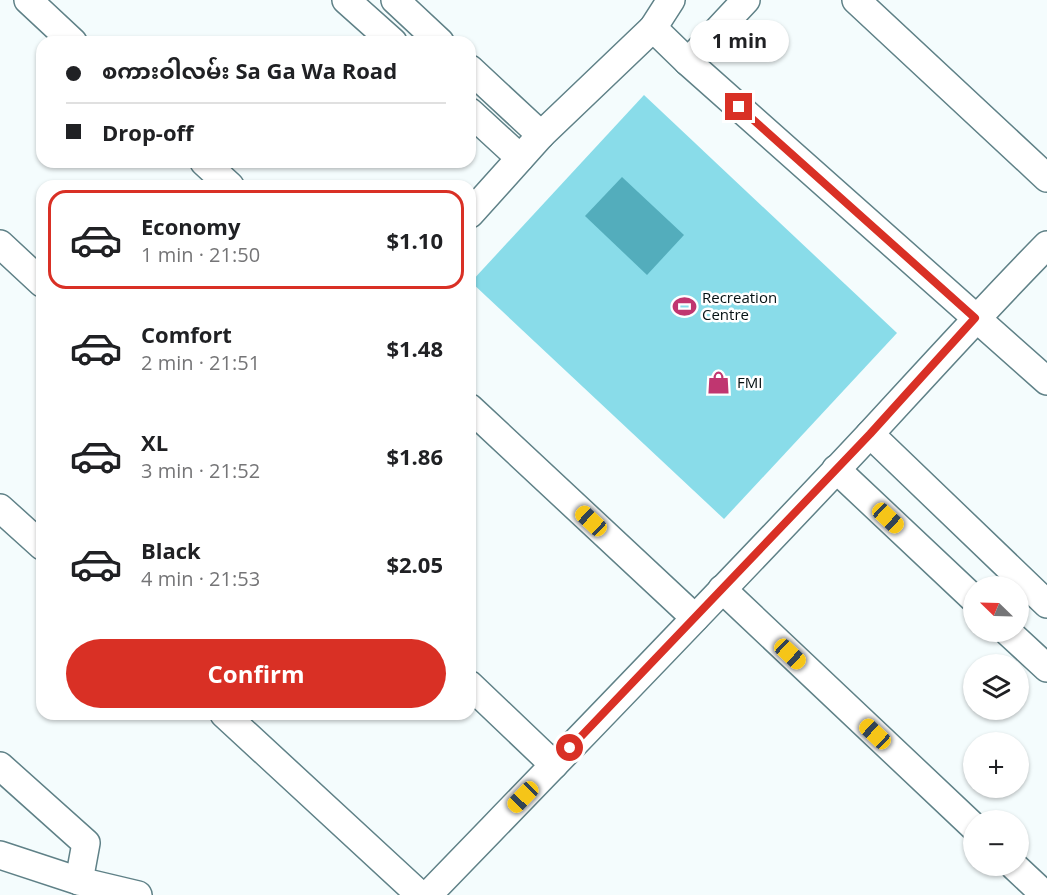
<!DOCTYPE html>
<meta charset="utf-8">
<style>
body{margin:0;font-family:"Open Sans","Noto Sans Myanmar",sans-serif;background:#f6f6f6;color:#202124;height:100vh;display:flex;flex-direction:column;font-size:22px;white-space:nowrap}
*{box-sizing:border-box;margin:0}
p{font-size:20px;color:#757577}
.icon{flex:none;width:33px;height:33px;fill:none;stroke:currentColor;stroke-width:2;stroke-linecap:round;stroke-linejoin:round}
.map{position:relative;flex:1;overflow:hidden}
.side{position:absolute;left:36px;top:180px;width:440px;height:540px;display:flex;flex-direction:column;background:#fff;border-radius:18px;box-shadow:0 2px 4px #0004}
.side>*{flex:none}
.hud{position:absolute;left:36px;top:36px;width:440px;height:132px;border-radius:18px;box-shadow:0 2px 4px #0004;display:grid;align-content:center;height:132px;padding:0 30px;background:#fff}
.needle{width:39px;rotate:293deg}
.controls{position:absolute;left:963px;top:576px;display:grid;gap:12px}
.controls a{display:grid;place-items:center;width:66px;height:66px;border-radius:50%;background:#fff;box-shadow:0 2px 4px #0004;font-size:30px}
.end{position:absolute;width:27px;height:27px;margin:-14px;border:8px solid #d93025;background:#fff;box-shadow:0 0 0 3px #fff}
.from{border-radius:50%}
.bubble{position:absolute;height:42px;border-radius:21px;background:#fff;box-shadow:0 2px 4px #0004;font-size:20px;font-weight:700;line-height:42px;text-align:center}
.car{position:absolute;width:18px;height:36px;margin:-18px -9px;border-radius:8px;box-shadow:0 0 4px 2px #0007;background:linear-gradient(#f5c518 24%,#345 0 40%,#f5c518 0 76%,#345 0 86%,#f5c518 0)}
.hud b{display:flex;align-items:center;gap:21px;height:57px;font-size:22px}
.hud b+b{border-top:2px solid #e0e0e0}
.hud i{width:15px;height:15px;background:#202124}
ul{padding:10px 0 0;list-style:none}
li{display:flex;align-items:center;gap:18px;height:99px;margin:0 12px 9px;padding:0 18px;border:3px solid transparent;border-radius:18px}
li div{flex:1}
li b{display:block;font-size:22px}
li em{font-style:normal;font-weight:700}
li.current{border-color:#d93025}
li>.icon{width:54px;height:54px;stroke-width:1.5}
.button{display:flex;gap:12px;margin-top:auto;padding:12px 30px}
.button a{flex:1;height:69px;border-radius:36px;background:#d93025;color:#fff;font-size:24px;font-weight:700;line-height:69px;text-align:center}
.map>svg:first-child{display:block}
.green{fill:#89dce9}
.water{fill:#53adbc}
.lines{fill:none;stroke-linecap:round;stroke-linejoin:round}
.minor-casing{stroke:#5f8187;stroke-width:30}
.minor{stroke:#fff;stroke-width:27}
.route{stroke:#d93025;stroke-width:8}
.labels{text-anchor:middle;stroke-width:5;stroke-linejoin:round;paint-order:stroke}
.poi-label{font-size:15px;fill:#051113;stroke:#fff;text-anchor:start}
</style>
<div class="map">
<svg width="1047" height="895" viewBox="0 0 1047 895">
<rect width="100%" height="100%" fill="#f4fcfd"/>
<path class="green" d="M 644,95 L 897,333 L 724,519 L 471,282 Z"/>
<path class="water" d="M 622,177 L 684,235 L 647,275 L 585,216 Z"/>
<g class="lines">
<defs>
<g id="minor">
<path d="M 28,0 L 73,42"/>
<path d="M 346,0 L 393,42"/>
<path d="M 395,0 L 440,42"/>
<path d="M 856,0 L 1047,178"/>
<path d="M 653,28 L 688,62 L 1047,381"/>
<path d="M 688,62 L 746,0"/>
<path d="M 470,69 L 541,135"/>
<path d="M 470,112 L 520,158"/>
<path d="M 204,162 L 230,186"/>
<path d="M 470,214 L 541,135 L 653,28 L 671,0"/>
<path d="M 0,244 L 42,283"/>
<path d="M 470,408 L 695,618"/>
<path d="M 870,434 L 1047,604"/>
<path d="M 836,469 L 974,599"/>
<path d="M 0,508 L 42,546"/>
<path d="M 722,589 L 974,827"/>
<path d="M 1008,632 L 1047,668"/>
<path d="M 470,685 L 554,765"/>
<path d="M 224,714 L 420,895"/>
<path d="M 0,766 L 86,843 L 79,881"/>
<path d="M 0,855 L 79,881 L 138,895"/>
<path d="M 1014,866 L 1045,895"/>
<path d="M 428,895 C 576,742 725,589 870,434 C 929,370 987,306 1047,245"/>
</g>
</defs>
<use href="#minor" class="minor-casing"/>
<use href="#minor" class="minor"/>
</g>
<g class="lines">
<path class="route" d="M 570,748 L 870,434 L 975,318 L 739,107"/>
</g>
<defs>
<symbol id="stadium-bare" viewBox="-9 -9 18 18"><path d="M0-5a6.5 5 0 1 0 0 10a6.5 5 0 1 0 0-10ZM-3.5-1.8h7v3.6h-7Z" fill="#c03670" stroke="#fff" stroke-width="2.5" paint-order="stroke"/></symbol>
<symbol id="shop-bare" viewBox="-9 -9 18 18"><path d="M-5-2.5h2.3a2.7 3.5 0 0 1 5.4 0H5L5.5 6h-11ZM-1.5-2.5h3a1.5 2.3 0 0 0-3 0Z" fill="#c03670" stroke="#fff" stroke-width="2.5" paint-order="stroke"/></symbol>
</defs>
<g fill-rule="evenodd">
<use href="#stadium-bare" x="668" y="290" width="33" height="33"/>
<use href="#shop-bare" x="702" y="366" width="33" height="33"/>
</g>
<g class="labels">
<g class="poi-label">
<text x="702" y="303">Recreation<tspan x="702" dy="17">Centre</tspan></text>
<text x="737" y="388">FMI</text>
</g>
</g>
</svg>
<div class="controls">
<a><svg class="needle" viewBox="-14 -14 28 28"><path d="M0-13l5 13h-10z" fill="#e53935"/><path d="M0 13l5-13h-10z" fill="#757577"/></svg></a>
<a><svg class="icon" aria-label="layers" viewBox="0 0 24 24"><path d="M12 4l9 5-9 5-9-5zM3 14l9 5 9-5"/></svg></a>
<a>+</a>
<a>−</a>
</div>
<i class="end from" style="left:570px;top:748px"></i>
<i class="end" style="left:739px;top:107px"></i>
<div class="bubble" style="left:690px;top:20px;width:99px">1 min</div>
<i class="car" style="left:888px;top:518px;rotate:133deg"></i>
<i class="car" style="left:591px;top:521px;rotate:313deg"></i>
<i class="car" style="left:790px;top:654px;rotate:133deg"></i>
<i class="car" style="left:875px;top:734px;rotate:313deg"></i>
<i class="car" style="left:523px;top:797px;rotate:224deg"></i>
<div class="hud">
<b><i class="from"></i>စကားဝါလမ်း Sa Ga Wa Road</b>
<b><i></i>Drop-off</b>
</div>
<section class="side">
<ul>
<li class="current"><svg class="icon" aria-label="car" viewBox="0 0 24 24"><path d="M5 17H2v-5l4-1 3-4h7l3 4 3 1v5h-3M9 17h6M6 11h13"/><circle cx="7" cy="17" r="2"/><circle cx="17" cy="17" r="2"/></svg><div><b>Economy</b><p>1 min · 21:50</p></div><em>$1.10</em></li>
<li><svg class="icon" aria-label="car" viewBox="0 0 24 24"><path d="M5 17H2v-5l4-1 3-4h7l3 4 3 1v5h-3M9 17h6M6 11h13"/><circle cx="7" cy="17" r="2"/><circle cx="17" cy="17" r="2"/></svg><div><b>Comfort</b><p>2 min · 21:51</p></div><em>$1.48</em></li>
<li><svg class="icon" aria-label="car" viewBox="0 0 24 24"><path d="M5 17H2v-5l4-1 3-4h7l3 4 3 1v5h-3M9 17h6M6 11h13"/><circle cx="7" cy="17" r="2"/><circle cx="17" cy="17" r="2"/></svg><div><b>XL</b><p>3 min · 21:52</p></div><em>$1.86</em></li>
<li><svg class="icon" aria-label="car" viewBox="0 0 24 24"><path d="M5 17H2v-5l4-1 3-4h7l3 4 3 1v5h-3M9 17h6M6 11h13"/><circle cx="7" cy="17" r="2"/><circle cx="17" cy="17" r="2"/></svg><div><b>Black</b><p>4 min · 21:53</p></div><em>$2.05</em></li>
</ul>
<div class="button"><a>Confirm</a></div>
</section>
</div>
